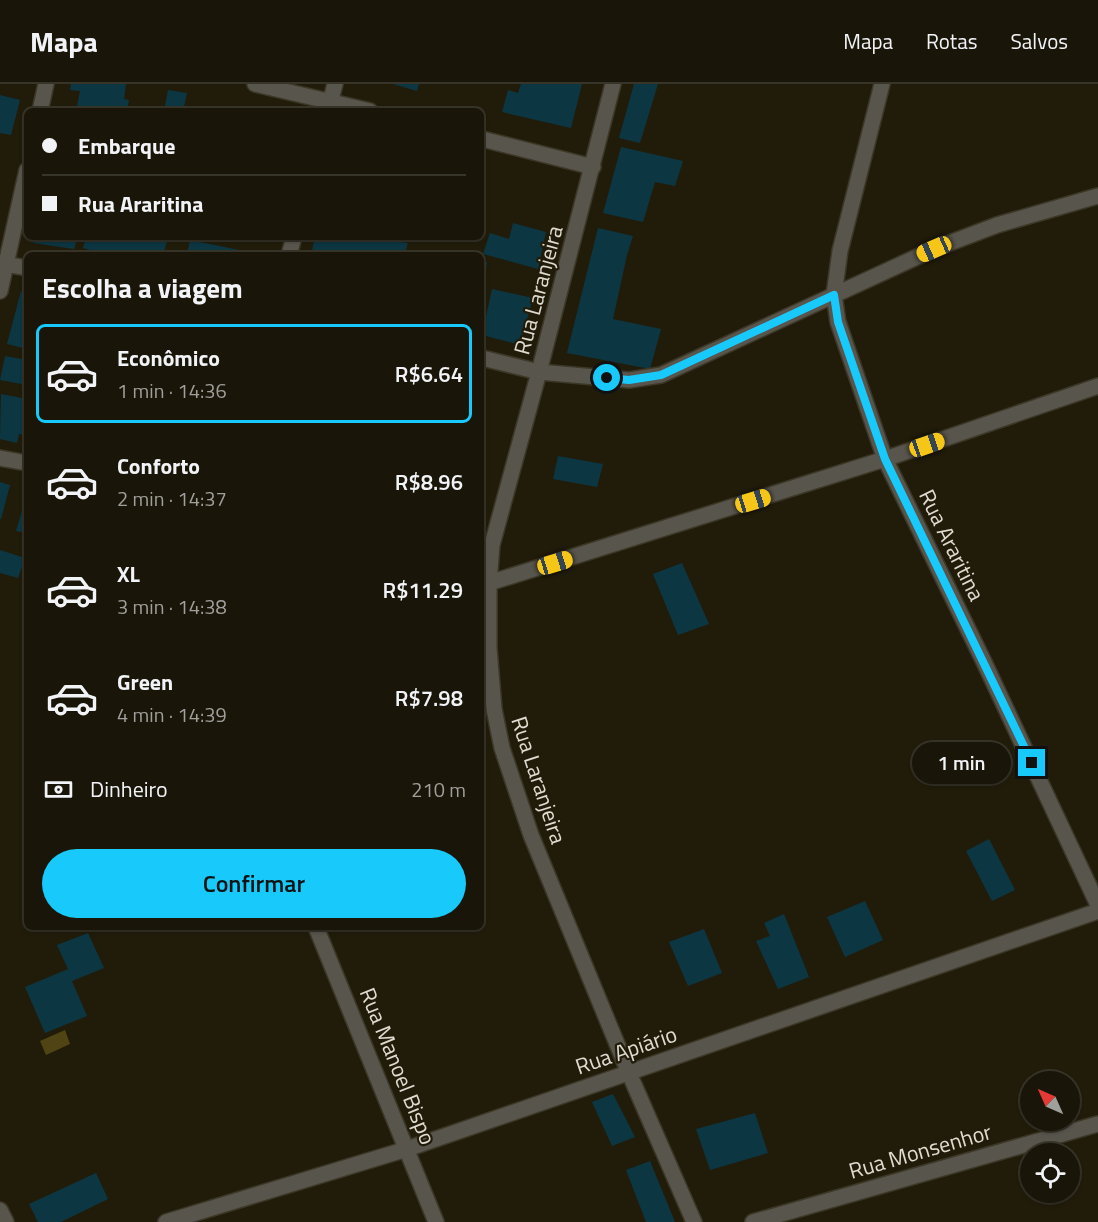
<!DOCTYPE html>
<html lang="pt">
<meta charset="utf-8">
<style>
body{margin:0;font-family:"Titillium Web",sans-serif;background:#221e12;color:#f1f3f6;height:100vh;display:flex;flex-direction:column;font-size:22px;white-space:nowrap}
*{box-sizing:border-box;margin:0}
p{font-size:20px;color:#9f9f9c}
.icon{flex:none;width:33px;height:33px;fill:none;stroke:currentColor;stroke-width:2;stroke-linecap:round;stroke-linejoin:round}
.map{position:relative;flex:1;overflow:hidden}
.sheet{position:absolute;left:24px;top:168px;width:460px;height:678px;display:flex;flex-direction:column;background:#191508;border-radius:9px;box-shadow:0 2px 4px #0004,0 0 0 2px #373429}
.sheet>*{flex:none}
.banner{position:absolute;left:24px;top:24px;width:460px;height:132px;border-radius:9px;box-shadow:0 2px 4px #0004,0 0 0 2px #373429;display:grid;align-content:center;height:132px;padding:0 18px;background:#191508}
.needle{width:39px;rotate:315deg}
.buttons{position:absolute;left:1020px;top:987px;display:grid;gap:12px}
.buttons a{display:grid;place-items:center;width:60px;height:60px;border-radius:50%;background:#191508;box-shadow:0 2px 4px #0004,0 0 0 2px #373429;font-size:30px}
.end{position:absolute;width:27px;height:27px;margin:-14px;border:8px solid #18cafc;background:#111;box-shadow:0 0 0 3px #111}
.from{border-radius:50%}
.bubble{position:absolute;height:42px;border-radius:21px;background:#191508;box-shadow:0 2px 4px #0004,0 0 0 2px #373429;font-size:20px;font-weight:600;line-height:42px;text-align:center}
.car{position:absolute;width:18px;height:36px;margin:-18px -9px;border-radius:8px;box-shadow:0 0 4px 2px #0007;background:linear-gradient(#f5c518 24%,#345 0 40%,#f5c518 0 76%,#345 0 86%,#f5c518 0)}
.banner b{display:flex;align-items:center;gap:21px;height:57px;font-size:22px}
.banner b+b{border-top:2px solid #373429}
.banner i{width:15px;height:15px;background:#f1f3f6}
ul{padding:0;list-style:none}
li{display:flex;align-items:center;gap:18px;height:99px;margin:0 12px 9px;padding:0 6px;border:3px solid transparent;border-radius:9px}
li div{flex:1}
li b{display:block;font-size:22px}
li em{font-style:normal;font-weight:600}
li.active{border-color:#18cafc}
li>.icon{width:54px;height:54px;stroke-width:1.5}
h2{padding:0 18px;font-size:27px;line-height:72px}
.pay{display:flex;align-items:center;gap:15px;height:66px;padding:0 18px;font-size:22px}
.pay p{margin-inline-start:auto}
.button{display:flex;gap:12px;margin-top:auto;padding:12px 18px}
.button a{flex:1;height:69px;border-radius:36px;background:#18cafc;color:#111;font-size:24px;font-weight:600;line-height:69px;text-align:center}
header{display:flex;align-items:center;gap:36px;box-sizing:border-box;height:84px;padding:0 30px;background:#191508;border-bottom:2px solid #373429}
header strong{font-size:28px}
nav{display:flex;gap:33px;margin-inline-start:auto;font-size:21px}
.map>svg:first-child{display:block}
.water{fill:#514414}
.building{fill:#0d3643}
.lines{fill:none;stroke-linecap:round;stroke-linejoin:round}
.minor-casing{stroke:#3c3726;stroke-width:18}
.minor{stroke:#58554d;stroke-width:15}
.route{stroke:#18cafc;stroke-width:8}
.labels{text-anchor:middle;stroke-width:4.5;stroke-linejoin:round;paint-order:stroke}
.street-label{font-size:22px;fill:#e0dcd1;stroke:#211c0a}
</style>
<header>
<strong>Mapa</strong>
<nav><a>Mapa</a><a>Rotas</a><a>Salvos</a></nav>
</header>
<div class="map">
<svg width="1098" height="1138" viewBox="0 0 1098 1138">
<rect width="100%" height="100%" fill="#211c0a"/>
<path class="water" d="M 65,946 L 70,960 L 46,971 L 40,957 Z"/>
<g class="building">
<path d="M 71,0 L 126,0 L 124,15 L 129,16 L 127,27 L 76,27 L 80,7 L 70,6 Z"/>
<path d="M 393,0 L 419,0 L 417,7 Z"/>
<path d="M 521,0 L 582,0 L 571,44 L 502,28 L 508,6 L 518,9 Z"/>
<path d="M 634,0 L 658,0 L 640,59 L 619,54 Z"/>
<path d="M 168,6 L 187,9 L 183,27 L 164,27 Z"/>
<path d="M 0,11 L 20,16 L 11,51 L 0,49 Z"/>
<path d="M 621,63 L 683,77 L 675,102 L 655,98 L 643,138 L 603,129 Z"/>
<path d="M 513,139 L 546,148 L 538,185 L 483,170 L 490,149 L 509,155 Z"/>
<path d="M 598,144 L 633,152 L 627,171 L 613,235 L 661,245 L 650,285 L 567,269 Z"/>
<path d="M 35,153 L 78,153 L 74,165 L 33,159 Z"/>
<path d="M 86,153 L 164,153 L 168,154 L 163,171 L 107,171 L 83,164 Z"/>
<path d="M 315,153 L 365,153 L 408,159 L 404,171 L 311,171 Z"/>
<path d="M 190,156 L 249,168 L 248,171 L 187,171 Z"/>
<path d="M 482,177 L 487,178 L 483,213 L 482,212 Z"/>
<path d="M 492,205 L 533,214 L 520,261 L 482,251 Z"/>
<path d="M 21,207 L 27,208 L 27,265 L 7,260 Z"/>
<path d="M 5,272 L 27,276 L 27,301 L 0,296 Z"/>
<path d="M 1,310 L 27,315 L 27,351 L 19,350 L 17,359 L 0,355 Z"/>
<path d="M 558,372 L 603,380 L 597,403 L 553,395 Z"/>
<path d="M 0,398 L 10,401 L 1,435 L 0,435 Z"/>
<path d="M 26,413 L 27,413 L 27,449 L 16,447 Z"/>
<path d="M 0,466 L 25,474 L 18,494 L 0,489 Z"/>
<path d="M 682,479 L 709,540 L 678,551 L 653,490 Z"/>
<path d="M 989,755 L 1015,806 L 992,817 L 966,767 Z"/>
<path d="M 865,817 L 883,856 L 845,873 L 827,833 Z"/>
<path d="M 784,830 L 809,893 L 778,905 L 756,857 L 770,852 L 764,839 Z"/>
<path d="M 704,845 L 722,889 L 688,902 L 669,858 Z"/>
<path d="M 88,849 L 104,884 L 72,897 L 87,932 L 45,949 L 25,903 L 68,885 L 57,861 Z"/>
<path d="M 613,1010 L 635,1053 L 612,1062 L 592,1018 Z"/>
<path d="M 755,1029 L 768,1069 L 710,1086 L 696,1045 Z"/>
<path d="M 650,1077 L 675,1138 L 646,1138 L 626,1086 Z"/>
<path d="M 96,1089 L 108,1115 L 61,1138 L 38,1138 L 29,1120 Z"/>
</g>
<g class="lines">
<defs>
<g id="minor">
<path d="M 255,0 L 370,27"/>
<path d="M 613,0 L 539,288 L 492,461 L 489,499 L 489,564 L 494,625 L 502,664 L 531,751 L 629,989 L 694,1138"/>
<path d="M 882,0 L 840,167 L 834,211 L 838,238 L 885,375 L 984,578 L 1098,821"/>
<path d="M 40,27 L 46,0"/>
<path d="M 328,27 L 335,0"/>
<path d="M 482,55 L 593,83"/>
<path d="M 289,171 L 294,153"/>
<path d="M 0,179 L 27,184"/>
<path d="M 0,207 L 27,86"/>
<path d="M 482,274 L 539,288 L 629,296 L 661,291 L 934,165 L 997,141 L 1098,112"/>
<path d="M 0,374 L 27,379"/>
<path d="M 489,499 L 885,375 L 1098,302"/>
<path d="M 316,843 L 436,1138"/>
<path d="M 0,1126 L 6,1138"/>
<path d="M 166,1138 L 407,1065 L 1098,827"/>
<path d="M 753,1138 L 1098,1040"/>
</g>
</defs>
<use href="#minor" class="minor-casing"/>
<use href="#minor" class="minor"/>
</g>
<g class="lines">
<path class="route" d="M 607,294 L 629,296 L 661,291 L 834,211 L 838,238 L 885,375 L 1032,679"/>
</g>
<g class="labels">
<g class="street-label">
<text transform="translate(538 206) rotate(-75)" y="8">Rua Laranjeira</text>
<text transform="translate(952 461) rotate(64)" y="8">Rua Araritina</text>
<text transform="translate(539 696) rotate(72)" y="8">Rua Laranjeira</text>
<text transform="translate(626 966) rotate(-19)" y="8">Rua Apiário</text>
<text transform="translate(398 982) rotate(68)" y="8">Rua Manoel Bispo</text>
<text transform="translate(920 1067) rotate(-16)" y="8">Rua Monsenhor</text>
</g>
</g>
</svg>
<div class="buttons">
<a><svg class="needle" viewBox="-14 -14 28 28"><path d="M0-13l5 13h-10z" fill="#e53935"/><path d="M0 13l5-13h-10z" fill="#9f9f9c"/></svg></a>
<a><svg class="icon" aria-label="locate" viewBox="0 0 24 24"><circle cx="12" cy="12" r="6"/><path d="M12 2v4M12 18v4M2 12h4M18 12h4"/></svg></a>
</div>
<i class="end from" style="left:607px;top:294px"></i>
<i class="end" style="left:1032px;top:679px"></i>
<div class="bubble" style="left:912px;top:658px;width:99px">1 min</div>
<i class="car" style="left:934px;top:165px;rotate:246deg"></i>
<i class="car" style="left:927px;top:361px;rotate:71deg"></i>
<i class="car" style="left:753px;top:417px;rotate:73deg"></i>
<i class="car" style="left:555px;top:479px;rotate:73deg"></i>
<div class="banner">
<b><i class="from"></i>Embarque</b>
<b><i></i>Rua Araritina</b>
</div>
<section class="sheet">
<h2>Escolha a viagem</h2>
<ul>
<li class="active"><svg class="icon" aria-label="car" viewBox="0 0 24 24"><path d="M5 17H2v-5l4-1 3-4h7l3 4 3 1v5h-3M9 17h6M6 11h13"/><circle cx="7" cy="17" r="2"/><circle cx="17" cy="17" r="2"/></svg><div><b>Econômico</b><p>1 min · 14:36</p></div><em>R$6.64</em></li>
<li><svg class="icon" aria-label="car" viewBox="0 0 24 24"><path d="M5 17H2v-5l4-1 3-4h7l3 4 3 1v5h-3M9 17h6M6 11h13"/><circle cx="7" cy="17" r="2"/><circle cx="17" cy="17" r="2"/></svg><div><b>Conforto</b><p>2 min · 14:37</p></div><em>R$8.96</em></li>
<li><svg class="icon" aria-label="car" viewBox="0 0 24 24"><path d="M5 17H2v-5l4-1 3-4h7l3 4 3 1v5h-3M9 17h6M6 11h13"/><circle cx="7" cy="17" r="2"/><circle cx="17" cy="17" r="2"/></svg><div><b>XL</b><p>3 min · 14:38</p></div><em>R$11.29</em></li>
<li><svg class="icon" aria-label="car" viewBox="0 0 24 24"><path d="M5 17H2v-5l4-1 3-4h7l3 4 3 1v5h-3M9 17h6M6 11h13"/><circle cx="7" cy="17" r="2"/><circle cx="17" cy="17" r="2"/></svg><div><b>Green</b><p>4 min · 14:39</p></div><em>R$7.98</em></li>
</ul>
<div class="pay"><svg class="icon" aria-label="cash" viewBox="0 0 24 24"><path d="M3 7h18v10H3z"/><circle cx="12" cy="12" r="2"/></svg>Dinheiro<p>210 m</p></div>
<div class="button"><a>Confirmar</a></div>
</section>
</div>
